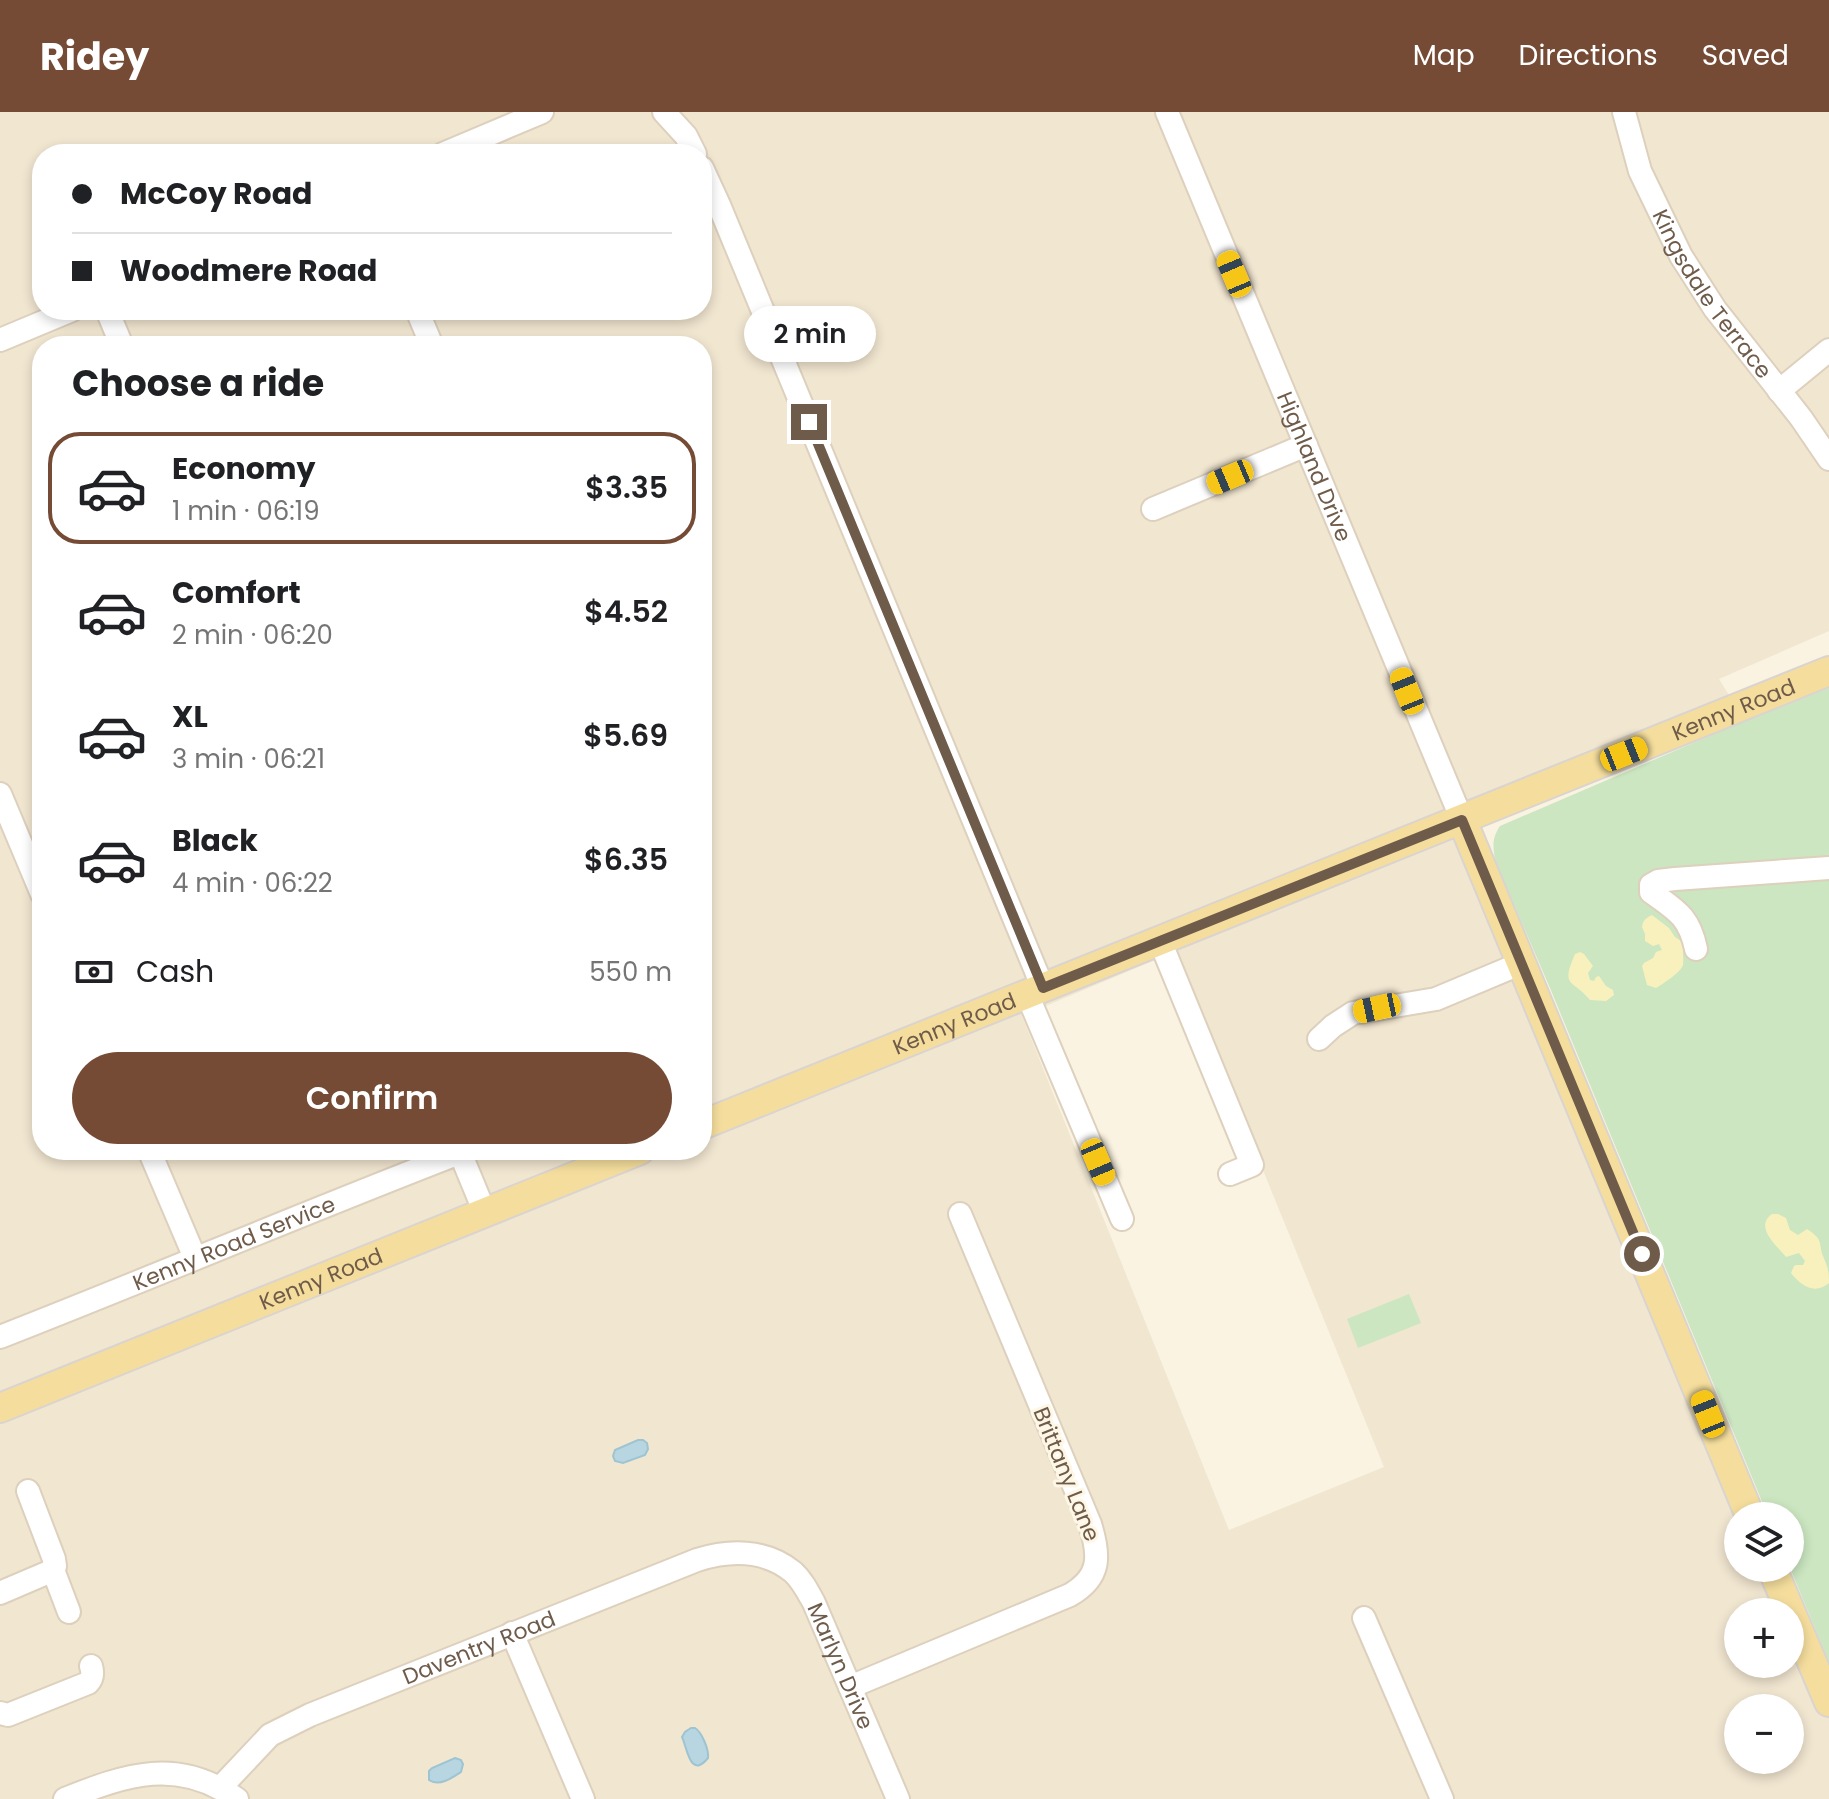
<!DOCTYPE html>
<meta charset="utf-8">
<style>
body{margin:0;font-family:Poppins,sans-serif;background:#f2f2f2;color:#202124;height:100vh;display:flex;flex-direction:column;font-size:30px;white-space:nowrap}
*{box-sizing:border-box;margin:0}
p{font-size:26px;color:#757577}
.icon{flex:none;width:44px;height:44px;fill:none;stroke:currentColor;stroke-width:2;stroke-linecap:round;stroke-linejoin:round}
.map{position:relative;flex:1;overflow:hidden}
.drawer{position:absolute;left:32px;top:224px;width:680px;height:824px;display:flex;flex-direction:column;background:#fff;border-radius:32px;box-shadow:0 4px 12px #0003}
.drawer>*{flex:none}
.top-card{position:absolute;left:32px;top:32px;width:680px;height:176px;border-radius:32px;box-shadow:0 4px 12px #0003;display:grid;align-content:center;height:176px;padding:0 40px;background:#fff}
.tools{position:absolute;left:1724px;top:1390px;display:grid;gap:16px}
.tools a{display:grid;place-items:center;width:80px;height:80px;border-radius:50%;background:#fff;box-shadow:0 4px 12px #0003;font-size:40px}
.end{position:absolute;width:36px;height:36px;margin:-18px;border:10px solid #6f5b4a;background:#fff;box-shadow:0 0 0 4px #fff}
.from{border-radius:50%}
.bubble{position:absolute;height:56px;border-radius:28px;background:#fff;box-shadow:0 4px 12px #0003;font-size:26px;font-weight:600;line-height:56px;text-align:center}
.car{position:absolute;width:24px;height:48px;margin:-24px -12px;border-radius:10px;box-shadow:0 0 6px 2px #0007;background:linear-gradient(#f5c518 24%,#345 0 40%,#f5c518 0 76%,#345 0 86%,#f5c518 0)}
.top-card b{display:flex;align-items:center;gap:28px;height:76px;font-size:30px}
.top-card b+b{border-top:2px solid #e0e0e0}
.top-card i{width:20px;height:20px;background:#202124}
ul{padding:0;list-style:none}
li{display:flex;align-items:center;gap:24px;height:112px;margin:0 16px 12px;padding:0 24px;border:4px solid transparent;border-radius:32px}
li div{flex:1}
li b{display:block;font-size:30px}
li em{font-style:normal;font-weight:600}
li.current{border-color:#754b36}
li>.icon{width:72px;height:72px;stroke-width:1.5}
h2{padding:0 40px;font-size:36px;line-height:96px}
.pay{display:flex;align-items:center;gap:20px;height:88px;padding:0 40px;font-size:30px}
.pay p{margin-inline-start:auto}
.primary-button{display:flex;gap:16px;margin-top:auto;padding:16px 40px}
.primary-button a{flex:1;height:92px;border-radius:48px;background:#754b36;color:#fff;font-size:32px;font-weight:600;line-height:92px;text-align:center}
header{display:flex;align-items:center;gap:48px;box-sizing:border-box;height:112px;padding:0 40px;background:#754b36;color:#fff}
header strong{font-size:38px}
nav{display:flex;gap:44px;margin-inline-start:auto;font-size:28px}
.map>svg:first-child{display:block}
.residential{fill:#f1e6d0;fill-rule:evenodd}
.green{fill:#cbe6c1}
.sand{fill:#f8f1bd}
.water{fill:#b7d6e1;stroke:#9ec4d2;stroke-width:2}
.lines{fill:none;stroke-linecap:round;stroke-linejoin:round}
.minor-casing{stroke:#ddd0bd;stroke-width:26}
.major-casing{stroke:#dad4d0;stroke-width:32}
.minor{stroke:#fff;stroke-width:22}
.major{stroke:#f5de9d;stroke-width:28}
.route{stroke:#6f5b4a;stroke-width:10}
.labels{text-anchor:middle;stroke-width:6;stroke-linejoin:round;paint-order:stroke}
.street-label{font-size:22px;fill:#6f5b4a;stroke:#fef7e6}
</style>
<header>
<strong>Ridey</strong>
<nav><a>Map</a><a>Directions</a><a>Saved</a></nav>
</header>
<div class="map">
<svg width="1829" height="1687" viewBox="0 0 1829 1687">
<rect width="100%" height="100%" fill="#faf3e1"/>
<path class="residential" d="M 0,0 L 1829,0 L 1829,519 L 1719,567 L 1732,588 L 1463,702 L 1738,1404 L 1738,1456 L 1772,1456 L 1829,1590 L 1829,1687 L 0,1687 ZM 42,42 L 702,42 L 702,198 L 42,198 ZM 42,234 L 702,234 L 702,1038 L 42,1038 ZM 1174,840 L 1384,1355 L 1229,1418 L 1022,904 ZM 1738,1500 L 1790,1500 L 1790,1552 L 1738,1552 ZM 1738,1596 L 1790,1596 L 1790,1648 L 1738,1648 Z"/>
<g class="green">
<path d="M 1829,576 L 1829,1550 L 1790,1456 L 1790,1404 L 1768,1404 L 1550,876 L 1496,751 C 1493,737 1491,727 1500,714 L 1728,616 Z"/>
<path d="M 1409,1182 L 1421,1211 L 1358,1236 L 1347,1207 Z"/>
</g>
<g class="sand">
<path d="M 1652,803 L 1669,816 L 1675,825 L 1684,831 C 1682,839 1684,846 1683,853 C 1681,860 1663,872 1656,876 L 1647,873 L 1642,854 L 1644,851 L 1653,846 L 1656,840 L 1662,838 L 1659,832 L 1653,834 L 1645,829 L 1645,822 L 1642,815 C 1643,808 1646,806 1652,803 Z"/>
<path d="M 1580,840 L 1584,842 L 1593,854 L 1588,861 L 1590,868 L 1594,869 L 1596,865 L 1599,864 L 1606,874 L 1613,878 L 1614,883 L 1606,889 L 1590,888 C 1573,867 1560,876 1575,842 Z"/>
<path d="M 1772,1102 L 1778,1102 L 1786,1106 L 1790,1118 L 1798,1123 L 1807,1117 C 1824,1128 1818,1130 1823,1144 C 1828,1156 1829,1158 1829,1171 C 1815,1183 1801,1174 1791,1161 L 1794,1154 L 1796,1153 L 1803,1153 L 1805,1149 L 1799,1141 L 1786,1145 C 1776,1133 1754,1115 1772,1102 Z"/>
</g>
<g class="water">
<path d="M 638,1328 L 643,1328 L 647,1331 L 648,1337 L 645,1343 L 623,1351 L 615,1349 L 613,1344 L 615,1338 Z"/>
<path d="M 691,1616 L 695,1616 C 702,1620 709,1638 708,1646 C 690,1668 687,1635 682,1625 L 685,1620 Z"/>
<path d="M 455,1646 L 461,1648 L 463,1652 L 461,1660 C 452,1666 439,1675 429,1668 L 429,1659 L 432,1656 Z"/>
</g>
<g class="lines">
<defs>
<g id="minor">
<path d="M 664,0 L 686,24 L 695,42"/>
<path id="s1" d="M 1167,0 L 1462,708"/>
<path id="s2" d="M 1624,0 L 1640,59 L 1681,144 L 1715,197 L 1801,306 L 1829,347"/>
<path d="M 443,42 L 542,0"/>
<path d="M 702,56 L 719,93 L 1043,876"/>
<path d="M 107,198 L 122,234"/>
<path d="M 417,198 L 432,234"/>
<path d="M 0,228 L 72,198"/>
<path d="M 1779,279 L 1829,238"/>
<path d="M 1153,397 L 1306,333"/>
<path d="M 0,682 L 42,782"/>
<path d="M 1160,829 L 1252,1053 L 1230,1062"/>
<path d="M 1696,837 C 1689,804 1676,798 1651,780 L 1651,773 L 1658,769 L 1675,767 L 1829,756"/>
<path d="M 1027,882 L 1122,1107"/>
<path d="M 1319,927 L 1333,914 L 1353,901 L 1436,887 L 1522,851"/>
<path d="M 149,1038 L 195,1146"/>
<path d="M 459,1038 L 485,1101"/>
<path id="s3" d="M 0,1225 C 156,1164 311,1098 467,1038"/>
<path d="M 53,1458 L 69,1500"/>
<path d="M 0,1481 L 49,1460 L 55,1454 L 54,1447 L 28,1379"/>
<path d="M 1364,1506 L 1442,1687"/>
<path d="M 512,1521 L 583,1687"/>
<path d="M 850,1575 L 1070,1483 C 1101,1465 1100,1444 1090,1412 L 960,1102"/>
<path d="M 0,1601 L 8,1603 L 88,1571 C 93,1566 93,1561 91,1554"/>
<path id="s4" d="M 221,1675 L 270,1623 L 310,1603 L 697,1448 C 729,1438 765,1437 793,1460 C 802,1468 808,1480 814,1491 L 898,1687"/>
<path d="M 65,1687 C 127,1662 178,1645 237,1687"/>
</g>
<g id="major">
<path d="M 1462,708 L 1750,1404"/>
<path id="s5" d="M 702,1013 L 1829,559"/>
<path id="s6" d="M 0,1296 L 640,1038"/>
<path d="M 1772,1456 L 1829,1590"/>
</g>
</defs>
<use href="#minor" class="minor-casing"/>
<use href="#major" class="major-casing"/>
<use href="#minor" class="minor"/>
<use href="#major" class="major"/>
</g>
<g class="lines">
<path class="route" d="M 809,310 L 1043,876 L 1462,708 L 1642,1142"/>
</g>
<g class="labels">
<g class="street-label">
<text dy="8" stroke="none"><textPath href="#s2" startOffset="204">Kingsdale Terrace</textPath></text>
<text dy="8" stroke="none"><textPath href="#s1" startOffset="384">Highland Drive</textPath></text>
<text dy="8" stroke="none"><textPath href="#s5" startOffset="1112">Kenny Road</textPath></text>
<text dy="8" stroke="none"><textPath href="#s5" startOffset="272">Kenny Road</textPath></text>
<text dy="8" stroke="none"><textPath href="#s3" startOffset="252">Kenny Road Service</textPath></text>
<text dy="8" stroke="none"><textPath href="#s6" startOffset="346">Kenny Road</textPath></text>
<text transform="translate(1067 1362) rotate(68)" y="8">Brittany Lane</text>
<text dy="8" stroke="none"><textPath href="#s4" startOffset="298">Daventry Road</textPath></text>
<text dy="8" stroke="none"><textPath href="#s4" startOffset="740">Marlyn Drive</textPath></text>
</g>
</g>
</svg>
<div class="tools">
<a><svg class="icon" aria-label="layers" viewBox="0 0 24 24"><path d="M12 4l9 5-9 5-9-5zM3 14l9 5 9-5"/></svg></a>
<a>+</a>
<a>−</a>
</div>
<i class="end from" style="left:1642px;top:1142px"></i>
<i class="end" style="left:809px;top:310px"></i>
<div class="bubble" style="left:744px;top:194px;width:132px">2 min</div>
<i class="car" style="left:1234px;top:162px;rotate:337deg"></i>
<i class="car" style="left:1230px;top:365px;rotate:247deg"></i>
<i class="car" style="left:1407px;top:579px;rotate:338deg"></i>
<i class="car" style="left:1624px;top:642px;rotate:68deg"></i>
<i class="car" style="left:1377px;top:896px;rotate:258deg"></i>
<i class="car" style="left:1098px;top:1050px;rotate:157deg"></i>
<i class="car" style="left:1708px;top:1302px;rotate:338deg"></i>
<div class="top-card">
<b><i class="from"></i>McCoy Road</b>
<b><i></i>Woodmere Road</b>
</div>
<section class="drawer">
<h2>Choose a ride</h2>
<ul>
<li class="current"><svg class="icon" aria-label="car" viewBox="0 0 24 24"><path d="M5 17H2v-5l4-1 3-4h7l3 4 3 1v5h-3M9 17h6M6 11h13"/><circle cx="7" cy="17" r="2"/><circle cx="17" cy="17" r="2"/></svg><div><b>Economy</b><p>1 min · 06:19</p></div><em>$3.35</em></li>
<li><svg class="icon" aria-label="car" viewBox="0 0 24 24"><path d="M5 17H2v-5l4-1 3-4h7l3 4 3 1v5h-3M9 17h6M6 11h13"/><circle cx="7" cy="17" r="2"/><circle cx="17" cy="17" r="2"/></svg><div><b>Comfort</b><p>2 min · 06:20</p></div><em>$4.52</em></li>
<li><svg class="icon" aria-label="car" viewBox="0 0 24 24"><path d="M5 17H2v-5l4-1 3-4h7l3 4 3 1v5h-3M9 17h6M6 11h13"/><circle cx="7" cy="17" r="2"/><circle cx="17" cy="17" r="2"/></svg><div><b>XL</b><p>3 min · 06:21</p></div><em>$5.69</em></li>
<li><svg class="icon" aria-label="car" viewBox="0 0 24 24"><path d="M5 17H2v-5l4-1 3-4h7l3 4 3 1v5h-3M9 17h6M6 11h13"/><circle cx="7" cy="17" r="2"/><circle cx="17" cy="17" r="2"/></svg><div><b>Black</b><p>4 min · 06:22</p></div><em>$6.35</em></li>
</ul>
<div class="pay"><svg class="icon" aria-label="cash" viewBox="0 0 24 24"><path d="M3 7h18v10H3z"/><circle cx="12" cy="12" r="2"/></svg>Cash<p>550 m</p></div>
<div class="primary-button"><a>Confirm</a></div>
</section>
</div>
